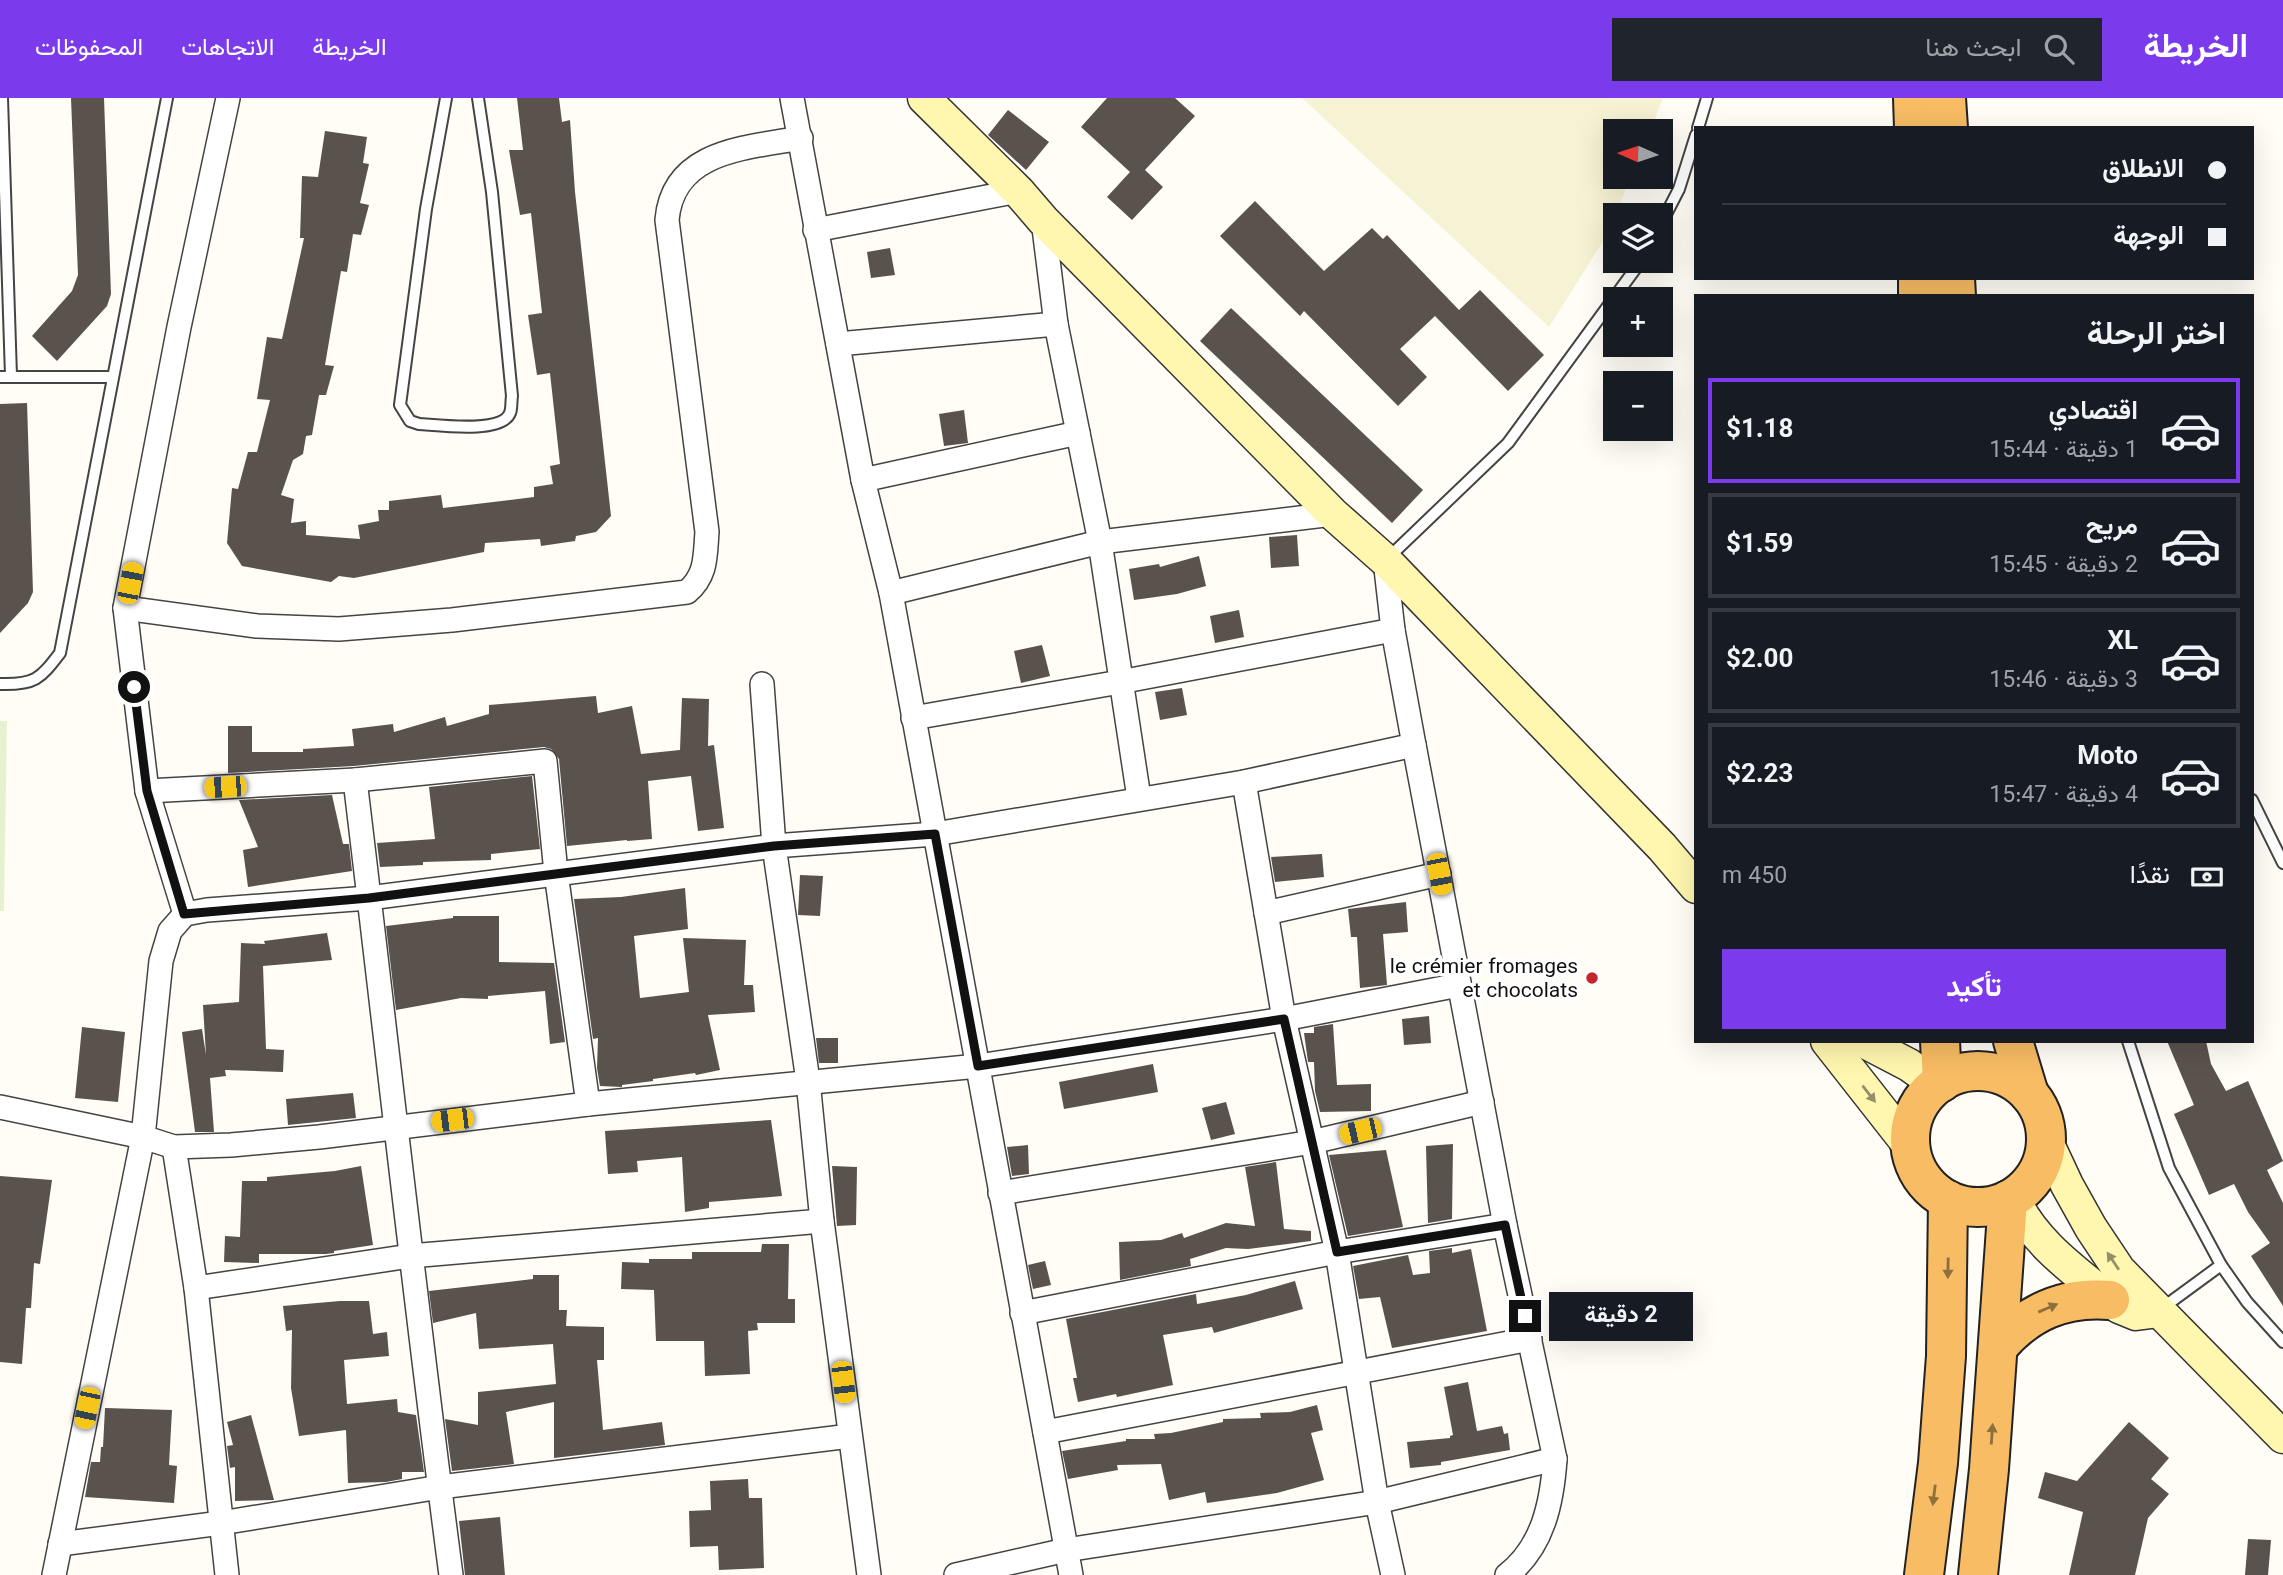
<!DOCTYPE html>
<html lang="ar">
<meta charset="utf-8">
<style>
body{margin:0;font-family:Georgia,Vazirmatn,serif;background:#20242c;color:#f1f3f6;direction:rtl;height:100vh;display:flex;flex-direction:column;font-size:26px;white-space:nowrap}
*{box-sizing:border-box;margin:0}
p{font-size:23px;color:#9ea1a6}
.icon{flex:none;width:38px;height:38px;fill:none;stroke:currentColor;stroke-width:2;stroke-linecap:round;stroke-linejoin:round}
.map{position:relative;flex:1;overflow:hidden;direction:ltr}
.sheet{position:absolute;left:1694px;top:196px;width:560px;height:749px;display:flex;flex-direction:column;background:#171b24;border-radius:0px;box-shadow:0 7px 28px #0002;direction:rtl}
.sheet>*{flex:none}
.banner{position:absolute;left:1694px;top:28px;width:560px;height:154px;border-radius:0px;box-shadow:0 7px 28px #0002;direction:rtl;display:grid;align-content:center;height:154px;padding:0 28px;background:#171b24}
.needle{width:46px;rotate:273deg}
.tools{position:absolute;left:1603px;top:21px;display:grid;gap:14px}
.tools a{display:grid;place-items:center;width:70px;height:70px;border-radius:0px;background:#171b24;box-shadow:0 7px 28px #0002;font-size:35px}
.end{position:absolute;width:32px;height:32px;margin:-16px;border:9px solid #111;background:#fff;box-shadow:0 0 0 4px #fff}
.from{border-radius:50%}
.bubble{position:absolute;height:49px;border-radius:0px;background:#171b24;box-shadow:0 7px 28px #0002;font-size:23px;font-weight:700;line-height:49px;text-align:center;direction:rtl}
.car{position:absolute;width:21px;height:42px;margin:-21px -10px;border-radius:9px;box-shadow:0 0 5px 2px #0007;background:linear-gradient(#f5c518 24%,#345 0 40%,#f5c518 0 76%,#345 0 86%,#f5c518 0)}
.banner b{display:flex;align-items:center;gap:24px;height:66px;font-size:26px}
.banner b+b{border-top:2px solid #363941}
.banner i{width:18px;height:18px;background:#f1f3f6}
ul{padding:0;list-style:none}
li{display:flex;align-items:center;gap:21px;height:105px;margin:0 14px 10px;padding:0 14px;border:4px solid #363941;border-radius:0px}
li div{flex:1}
li b{display:block;font-size:26px}
li em{font-style:normal;font-weight:700}
li.active{border-color:#7c3aed}
li>.icon{width:63px;height:63px;stroke-width:1.5}
h2{padding:0 28px;font-size:32px;line-height:84px}
.pay{display:flex;align-items:center;gap:18px;height:77px;padding:0 28px;font-size:26px}
.pay p{margin-inline-start:auto}
.primary-button{display:flex;gap:14px;margin-top:auto;padding:14px 28px}
.primary-button a{flex:1;height:80px;border-radius:0px;background:#7c3aed;color:#fff;font-size:28px;font-weight:700;line-height:80px;text-align:center}
header{display:flex;align-items:center;gap:42px;box-sizing:border-box;height:98px;padding:0 35px;background:#7c3aed;color:#fff}
header strong{font-size:33px}
nav{display:flex;gap:38px;margin-inline-start:auto;font-size:24px}
.search{width:490px;height:63px;background:#20242c;display:flex;align-items:center;gap:18px;box-sizing:border-box;padding:0 24px;border-radius:0px;color:#9ea1a6;font-size:26px}
.map>svg:first-child{display:block}
.farmland{fill:#f6f3d4}
.pitch{fill:#e6f2cf}
.building{fill:#5a524d}
.lines{fill:none;stroke-linecap:round;stroke-linejoin:round}
.service-casing{stroke:#444;stroke-width:14}
.minor-casing{stroke:#444;stroke-width:26}
.secondary-casing{stroke:#333;stroke-width:35}
.trunk-casing{stroke:#222;stroke-width:42}
.service{stroke:#fff;stroke-width:10}
.minor{stroke:#fff;stroke-width:23}
.secondary{stroke:#fff6b0;stroke-width:32}
.trunk{stroke:#f7bc64;stroke-width:38}
.oneway{fill:#948f68}
.oneway2{fill:#906f3f}
.route{stroke:#111;stroke-width:9}
.poi-dot{fill:#c4262e;stroke:#fff;stroke-width:2.5}
.labels{text-anchor:middle;stroke-width:7;stroke-linejoin:round;paint-order:stroke}
.poi-label{font-size:21px;fill:#111;stroke:#fff;text-anchor:end}
</style>
<header>
<strong>الخريطة</strong>
<div class="search"><svg class="icon" aria-label="search" viewBox="0 0 24 24"><circle cx="10" cy="10" r="6"/><path d="M15 15l6 6"/></svg>ابحث هنا</div>
<nav><a>الخريطة</a><a>الاتجاهات</a><a>المحفوظات</a></nav>
</header>
<div class="map">
<svg width="2283" height="1477" viewBox="0 0 2283 1477">
<rect width="100%" height="100%" fill="#fffdf5"/>
<path class="farmland" d="M 1302,0 L 1663,0 L 1650,33 L 1615,33 L 1615,79 L 1631,79 L 1607,137 L 1549,229 Z"/>
<path class="pitch" d="M 0,623 L 7,623 L 4,813 L 0,813 Z"/>
<g class="building">
<path d="M 71,0 L 104,0 L 111,196 L 107,208 L 57,263 L 32,238 L 72,193 L 78,177 Z"/>
<path d="M 517,0 L 559,0 L 562,24 L 570,22 L 575,94 L 611,418 L 596,434 L 576,438 L 575,443 L 541,448 L 540,441 L 485,445 L 484,454 L 354,480 L 339,478 L 331,484 L 242,468 L 227,445 L 232,390 L 238,391 L 248,354 L 257,354 L 270,302 L 257,301 L 267,239 L 282,241 L 304,140 L 300,140 L 302,78 L 318,79 L 325,33 L 367,39 L 363,65 L 369,66 L 360,105 L 369,107 L 361,137 L 353,136 L 347,174 L 341,173 L 325,267 L 334,268 L 326,297 L 319,297 L 312,337 L 306,338 L 303,356 L 293,362 L 281,397 L 294,401 L 291,425 L 306,423 L 306,437 L 360,441 L 358,427 L 379,423 L 378,412 L 389,412 L 389,403 L 441,397 L 443,410 L 534,399 L 534,389 L 553,386 L 550,368 L 560,366 L 550,275 L 537,277 L 528,217 L 542,215 L 531,115 L 520,117 L 509,52 L 523,52 Z"/>
<path d="M 1107,0 L 1175,0 L 1195,18 L 1145,72 L 1163,89 L 1132,122 L 1107,99 L 1130,74 L 1081,29 Z"/>
<path d="M 1008,12 L 1049,44 L 1026,72 L 988,37 Z"/>
<path d="M 1255,103 L 1324,173 L 1372,130 L 1383,141 L 1387,137 L 1459,212 L 1480,192 L 1544,257 L 1508,293 L 1435,218 L 1400,251 L 1427,279 L 1398,308 L 1304,213 L 1300,218 L 1220,138 Z"/>
<path d="M 890,150 L 895,177 L 871,180 L 867,154 Z"/>
<path d="M 1231,210 L 1423,392 L 1392,425 L 1200,243 Z"/>
<path d="M 27,305 L 33,494 L 28,505 L 0,535 L 0,306 Z"/>
<path d="M 964,312 L 968,345 L 944,348 L 939,316 Z"/>
<path d="M 1297,437 L 1299,468 L 1271,470 L 1269,439 Z"/>
<path d="M 1199,458 L 1206,488 L 1177,496 L 1134,502 L 1129,471 L 1159,466 L 1160,469 Z"/>
<path d="M 1239,512 L 1244,539 L 1215,545 L 1210,518 Z"/>
<path d="M 1042,547 L 1050,578 L 1021,585 L 1014,553 Z"/>
<path d="M 1182,590 L 1187,617 L 1160,622 L 1155,594 Z"/>
<path d="M 596,598 L 598,615 L 632,608 L 641,656 L 680,652 L 682,600 L 709,601 L 708,648 L 714,647 L 724,730 L 698,733 L 691,678 L 648,683 L 652,741 L 627,743 L 627,742 L 567,748 L 559,661 L 551,651 L 544,649 L 354,668 L 228,675 L 228,628 L 252,628 L 252,654 L 303,654 L 303,651 L 354,648 L 352,631 L 393,626 L 394,634 L 445,619 L 447,628 L 489,616 L 489,607 Z"/>
<path d="M 532,678 L 540,751 L 491,756 L 491,762 L 423,764 L 423,767 L 380,769 L 377,745 L 435,741 L 429,689 Z"/>
<path d="M 332,697 L 343,746 L 349,746 L 352,773 L 248,789 L 243,752 L 258,749 L 239,702 Z"/>
<path d="M 1322,756 L 1324,779 L 1275,784 L 1271,759 Z"/>
<path d="M 800,777 L 823,778 L 820,818 L 798,817 Z"/>
<path d="M 685,790 L 688,831 L 634,838 L 640,900 L 689,894 L 683,840 L 746,842 L 744,887 L 753,887 L 755,914 L 708,917 L 720,972 L 696,977 L 695,975 L 653,981 L 653,983 L 622,987 L 622,989 L 600,988 L 597,970 L 598,940 L 593,941 L 574,801 L 621,799 Z"/>
<path d="M 1406,804 L 1408,834 L 1383,836 L 1387,887 L 1360,890 L 1357,839 L 1351,839 L 1348,811 Z"/>
<path d="M 453,818 L 499,818 L 499,864 L 554,865 L 565,944 L 550,946 L 545,893 L 488,898 L 488,901 L 461,900 L 396,912 L 386,828 L 453,820 Z"/>
<path d="M 327,835 L 332,862 L 263,868 L 266,951 L 284,952 L 283,974 L 225,972 L 226,978 L 210,980 L 214,1034 L 195,1034 L 182,934 L 202,931 L 206,957 L 203,907 L 239,904 L 241,845 L 265,846 L 264,843 Z"/>
<path d="M 1429,918 L 1431,945 L 1404,947 L 1402,921 Z"/>
<path d="M 1333,926 L 1337,987 L 1371,986 L 1371,1013 L 1320,1014 L 1315,993 L 1314,964 L 1308,964 L 1304,935 L 1314,935 L 1314,929 Z"/>
<path d="M 82,929 L 125,934 L 118,1004 L 75,1000 Z"/>
<path d="M 816,940 L 838,940 L 838,965 L 819,965 Z"/>
<path d="M 2167,943 L 2206,943 L 2211,966 L 2226,993 L 2248,983 L 2283,1063 L 2267,1072 L 2283,1105 L 2283,1208 L 2251,1158 L 2270,1145 L 2248,1114 L 2234,1086 L 2209,1097 L 2174,1016 L 2194,1007 Z"/>
<path d="M 1153,966 L 1158,994 L 1064,1011 L 1059,984 Z"/>
<path d="M 353,995 L 356,1020 L 288,1027 L 286,1001 Z"/>
<path d="M 1226,1004 L 1235,1036 L 1211,1042 L 1202,1010 Z"/>
<path d="M 771,1022 L 782,1098 L 709,1104 L 709,1110 L 685,1114 L 682,1059 L 637,1063 L 638,1074 L 608,1076 L 605,1033 Z"/>
<path d="M 1453,1046 L 1452,1121 L 1428,1125 L 1426,1048 Z"/>
<path d="M 1028,1047 L 1029,1076 L 1012,1078 L 1007,1049 Z"/>
<path d="M 1386,1052 L 1403,1129 L 1348,1138 L 1329,1057 Z"/>
<path d="M 1276,1064 L 1284,1131 L 1311,1133 L 1311,1143 L 1248,1151 L 1226,1150 L 1190,1161 L 1191,1168 L 1120,1182 L 1119,1144 L 1161,1142 L 1182,1135 L 1184,1140 L 1226,1125 L 1255,1128 L 1245,1069 Z"/>
<path d="M 361,1068 L 373,1147 L 334,1153 L 334,1155 L 326,1156 L 259,1156 L 259,1165 L 224,1164 L 225,1138 L 240,1139 L 242,1083 L 267,1083 L 267,1079 L 335,1073 Z"/>
<path d="M 832,1068 L 857,1069 L 856,1127 L 837,1128 Z"/>
<path d="M 0,1078 L 52,1082 L 40,1166 L 34,1165 L 31,1210 L 26,1210 L 22,1266 L 0,1264 Z"/>
<path d="M 762,1146 L 789,1146 L 788,1201 L 795,1201 L 795,1225 L 757,1225 L 758,1232 L 748,1233 L 750,1276 L 705,1278 L 704,1243 L 656,1243 L 654,1192 L 621,1191 L 622,1164 L 649,1165 L 649,1161 L 692,1161 L 692,1154 L 761,1154 Z"/>
<path d="M 1452,1150 L 1452,1155 L 1471,1151 L 1487,1233 L 1392,1250 L 1380,1199 L 1359,1201 L 1353,1168 L 1408,1157 L 1413,1177 L 1430,1175 L 1429,1153 Z"/>
<path d="M 1045,1163 L 1051,1187 L 1033,1191 L 1028,1167 Z"/>
<path d="M 533,1177 L 559,1177 L 559,1212 L 567,1212 L 566,1228 L 604,1229 L 604,1262 L 597,1262 L 603,1332 L 662,1324 L 665,1347 L 554,1360 L 554,1304 L 506,1314 L 514,1366 L 452,1373 L 445,1321 L 478,1327 L 478,1294 L 556,1286 L 553,1246 L 479,1251 L 476,1215 L 433,1225 L 429,1193 L 533,1181 Z"/>
<path d="M 1295,1183 L 1303,1211 L 1214,1235 L 1212,1229 L 1163,1237 L 1173,1287 L 1117,1299 L 1116,1296 L 1078,1304 L 1073,1280 L 1077,1280 L 1066,1221 L 1196,1196 L 1197,1206 L 1246,1197 Z"/>
<path d="M 340,1203 L 369,1203 L 373,1236 L 387,1234 L 389,1258 L 344,1262 L 347,1306 L 397,1301 L 398,1314 L 416,1317 L 424,1374 L 402,1374 L 402,1381 L 386,1384 L 348,1385 L 346,1332 L 299,1338 L 291,1290 L 292,1232 L 286,1233 L 283,1208 Z"/>
<path d="M 1468,1284 L 1477,1333 L 1502,1328 L 1504,1336 L 1508,1335 L 1510,1352 L 1441,1364 L 1441,1367 L 1410,1370 L 1407,1344 L 1450,1340 L 1450,1338 L 1453,1337 L 1444,1289 Z"/>
<path d="M 1317,1307 L 1323,1332 L 1311,1335 L 1324,1382 L 1277,1395 L 1207,1405 L 1205,1394 L 1169,1402 L 1161,1366 L 1117,1367 L 1118,1372 L 1068,1381 L 1062,1353 L 1126,1343 L 1126,1341 L 1155,1341 L 1154,1336 L 1171,1335 L 1223,1324 L 1223,1321 L 1261,1320 L 1260,1315 L 1290,1314 Z"/>
<path d="M 105,1310 L 172,1312 L 169,1367 L 177,1368 L 174,1405 L 85,1399 L 91,1364 L 100,1364 L 101,1349 L 103,1349 Z"/>
<path d="M 251,1317 L 274,1402 L 235,1403 L 235,1369 L 230,1370 L 227,1348 L 233,1347 L 227,1324 Z"/>
<path d="M 2129,1324 L 2169,1360 L 2151,1381 L 2169,1396 L 2148,1420 L 2135,1477 L 2069,1477 L 2083,1414 L 2038,1400 L 2045,1374 L 2077,1383 Z"/>
<path d="M 748,1381 L 749,1400 L 762,1400 L 764,1470 L 719,1472 L 718,1448 L 690,1449 L 689,1413 L 711,1412 L 710,1383 Z"/>
<path d="M 500,1419 L 505,1477 L 465,1477 L 459,1423 Z"/>
<path d="M 2248,1441 L 2271,1442 L 2268,1477 L 2245,1477 Z"/>
</g>
<g class="lines">
<defs>
<g id="service">
<path d="M 2,0 L 11,278"/>
<path d="M 446,0 L 426,111 L 400,307 L 410,323 L 419,326 C 438,327 502,336 510,315 C 512,310 511,303 512,298 L 492,94 L 478,0"/>
<path d="M 1698,30 L 1707,0"/>
<path d="M 1661,126 L 1679,91 L 1696,37"/>
<path d="M 0,279 L 112,279"/>
<path d="M 1387,461 L 1508,345 L 1641,163"/>
<path d="M 0,586 C 35,587 40,581 60,555 L 167,0"/>
<path d="M 2252,702 L 2283,765"/>
<path d="M 2128,943 L 2169,1070 L 2221,1167 L 2247,1204 L 2283,1244"/>
<path d="M 2161,1211 L 2221,1167"/>
</g>
<g id="minor">
<path d="M 228,0 L 179,229 L 125,510 L 257,528 L 339,531 L 452,522 L 687,494 C 707,477 705,458 707,434 L 667,122 C 673,52 746,50 801,40"/>
<path d="M 792,0 L 863,382 L 891,495 L 1071,1477"/>
<path d="M 1043,122 L 1056,226 L 1100,444 L 1139,700"/>
<path d="M 815,132 L 1018,93"/>
<path d="M 838,246 L 1056,226"/>
<path d="M 863,382 L 1078,335"/>
<path d="M 891,495 L 1100,444 L 1333,416"/>
<path d="M 125,510 L 147,693 L 185,816"/>
<path d="M 913,620 L 1120,584 L 1393,532"/>
<path d="M 1414,647 L 1505,1127 L 1555,1361 C 1552,1405 1543,1449 1507,1477"/>
<path d="M 355,682 C 387,947 416,1212 451,1477"/>
<path d="M 1244,684 L 1284,921 L 1337,1154 L 1377,1404 L 1393,1477"/>
<path d="M 147,693 L 355,682 L 545,663 L 556,775 L 588,1006"/>
<path d="M 1266,815 L 1439,776"/>
<path d="M 0,1009 L 143,1039 L 174,1049 L 231,1047 L 319,1039 L 588,1006 L 978,968 L 1284,921 L 1459,887"/>
<path d="M 174,1049 L 196,1190 L 227,1477"/>
<path d="M 1000,1095 L 1312,1044 L 1482,1004"/>
<path d="M 196,1190 L 410,1158 L 822,1123"/>
<path d="M 1022,1215 L 1337,1154 L 1505,1127"/>
<path d="M 1045,1334 L 1530,1241"/>
<path d="M 60,1446 L 221,1425 L 440,1389 L 850,1338"/>
<path d="M 54,1477 L 143,1039 L 161,863 L 170,833 L 185,816 L 207,812 L 369,800 L 774,748 L 762,586"/>
<path d="M 869,1477 L 822,1123 L 808,983 L 774,748 L 935,736 L 1244,684 L 1414,647 L 1393,532 L 1385,462"/>
<path d="M 956,1477 L 1066,1452 L 1377,1404 L 1555,1361"/>
</g>
<g id="secondary">
<path d="M 924,0 L 1018,93 L 1043,122 L 1333,416 L 1385,462 L 1662,749 L 1696,789"/>
<path d="M 1827,943 L 1911,1050"/>
<path d="M 1863,943 L 1909,967 L 1937,987"/>
<path d="M 2046,1042 L 2067,1087 L 2091,1130 L 2119,1172 L 2283,1339"/>
<path d="M 2013,1099 C 2034,1147 2081,1177 2119,1209 L 2136,1216 L 2159,1213"/>
</g>
<g id="trunk">
<path d="M 1913,0 L 1914,30"/>
<path d="M 1946,0 L 1948,30"/>
<path d="M 1918,180 L 1918,198"/>
<path d="M 1955,180 L 1956,198"/>
<path d="M 1940,943 L 1942,984"/>
<path d="M 2013,943 L 2029,996"/>
<circle cx="1978" cy="1041" r="68"/>
<path d="M 1998,1249 C 2028,1214 2064,1198 2110,1202"/>
<path d="M 1924,1477 L 1938,1365 L 1946,1258 L 1948,1102"/>
<path d="M 1978,1477 L 1989,1371 L 2008,1102"/>
</g>
</defs>
<use href="#service" class="service-casing"/>
<use href="#minor" class="minor-casing"/>
<use href="#secondary" class="secondary-casing"/>
<use href="#trunk" class="trunk-casing"/>
<use href="#service" class="service"/>
<use href="#minor" class="minor"/>
<use href="#secondary" class="secondary"/>
<use href="#trunk" class="trunk"/>
</g>
<defs><path id="oneway-solid" d="M-6-.8H1V-3.2L6.5 0L1 3.2V.8H-6Z" transform="scale(1.75)"/></defs>
<g class="oneway">
<use href="#oneway-solid" transform="translate(1869 996) rotate(52)"/>
<use href="#oneway-solid" transform="translate(2113 1163) rotate(-124)"/>
</g>
<g class="oneway2">
<use href="#oneway-solid" transform="translate(1948 1170) rotate(91)"/>
<use href="#oneway-solid" transform="translate(2048 1210) rotate(-23)"/>
<use href="#oneway-solid" transform="translate(1992 1336) rotate(-86)"/>
<use href="#oneway-solid" transform="translate(1934 1397) rotate(97)"/>
</g>
<g class="lines">
<path class="route" d="M 134,589 L 147,693 L 184,816 L 369,800 L 774,748 L 935,736 L 978,968 L 1284,921 L 1337,1154 L 1505,1127 L 1525,1218"/>
</g>
<circle class="poi-dot" cx="1592" cy="880" r="7"/>
<g class="labels">
<g class="poi-label">
<text x="1578" y="875">le crémier fromages<tspan x="1578" dy="24">et chocolats</tspan></text>
</g>
</g>
</svg>
<div class="tools">
<a><svg class="needle" viewBox="-14 -14 28 28"><path d="M0-13l5 13h-10z" fill="#e53935"/><path d="M0 13l5-13h-10z" fill="#9ea1a6"/></svg></a>
<a><svg class="icon" aria-label="layers" viewBox="0 0 24 24"><path d="M12 4l9 5-9 5-9-5zM3 14l9 5 9-5"/></svg></a>
<a>+</a>
<a>−</a>
</div>
<i class="end from" style="left:134px;top:589px"></i>
<i class="end" style="left:1525px;top:1218px"></i>
<div class="bubble" style="left:1549px;top:1194px;width:144px">2 دقيقة</div>
<i class="car" style="left:130px;top:485px;rotate:11deg"></i>
<i class="car" style="left:225px;top:689px;rotate:267deg"></i>
<i class="car" style="left:1439px;top:776px;rotate:169deg"></i>
<i class="car" style="left:452px;top:1022px;rotate:263deg"></i>
<i class="car" style="left:1360px;top:1033px;rotate:257deg"></i>
<i class="car" style="left:843px;top:1284px;rotate:173deg"></i>
<i class="car" style="left:87px;top:1310px;rotate:192deg"></i>
<div class="banner">
<b><i class="from"></i>الانطلاق</b>
<b><i></i>الوجهة</b>
</div>
<section class="sheet">
<h2>اختر الرحلة</h2>
<ul>
<li class="active"><svg class="icon" aria-label="car" viewBox="0 0 24 24"><path d="M5 17H2v-5l4-1 3-4h7l3 4 3 1v5h-3M9 17h6M6 11h13"/><circle cx="7" cy="17" r="2"/><circle cx="17" cy="17" r="2"/></svg><div><b>اقتصادي</b><p>1 دقيقة · 15:44</p></div><em>$1.18</em></li>
<li><svg class="icon" aria-label="car" viewBox="0 0 24 24"><path d="M5 17H2v-5l4-1 3-4h7l3 4 3 1v5h-3M9 17h6M6 11h13"/><circle cx="7" cy="17" r="2"/><circle cx="17" cy="17" r="2"/></svg><div><b>مريح</b><p>2 دقيقة · 15:45</p></div><em>$1.59</em></li>
<li><svg class="icon" aria-label="car" viewBox="0 0 24 24"><path d="M5 17H2v-5l4-1 3-4h7l3 4 3 1v5h-3M9 17h6M6 11h13"/><circle cx="7" cy="17" r="2"/><circle cx="17" cy="17" r="2"/></svg><div><b>XL</b><p>3 دقيقة · 15:46</p></div><em>$2.00</em></li>
<li><svg class="icon" aria-label="car" viewBox="0 0 24 24"><path d="M5 17H2v-5l4-1 3-4h7l3 4 3 1v5h-3M9 17h6M6 11h13"/><circle cx="7" cy="17" r="2"/><circle cx="17" cy="17" r="2"/></svg><div><b>Moto</b><p>4 دقيقة · 15:47</p></div><em>$2.23</em></li>
</ul>
<div class="pay"><svg class="icon" aria-label="cash" viewBox="0 0 24 24"><path d="M3 7h18v10H3z"/><circle cx="12" cy="12" r="2"/></svg>نقدًا<p>450 m</p></div>
<div class="primary-button"><a>تأكيد</a></div>
</section>
</div>
